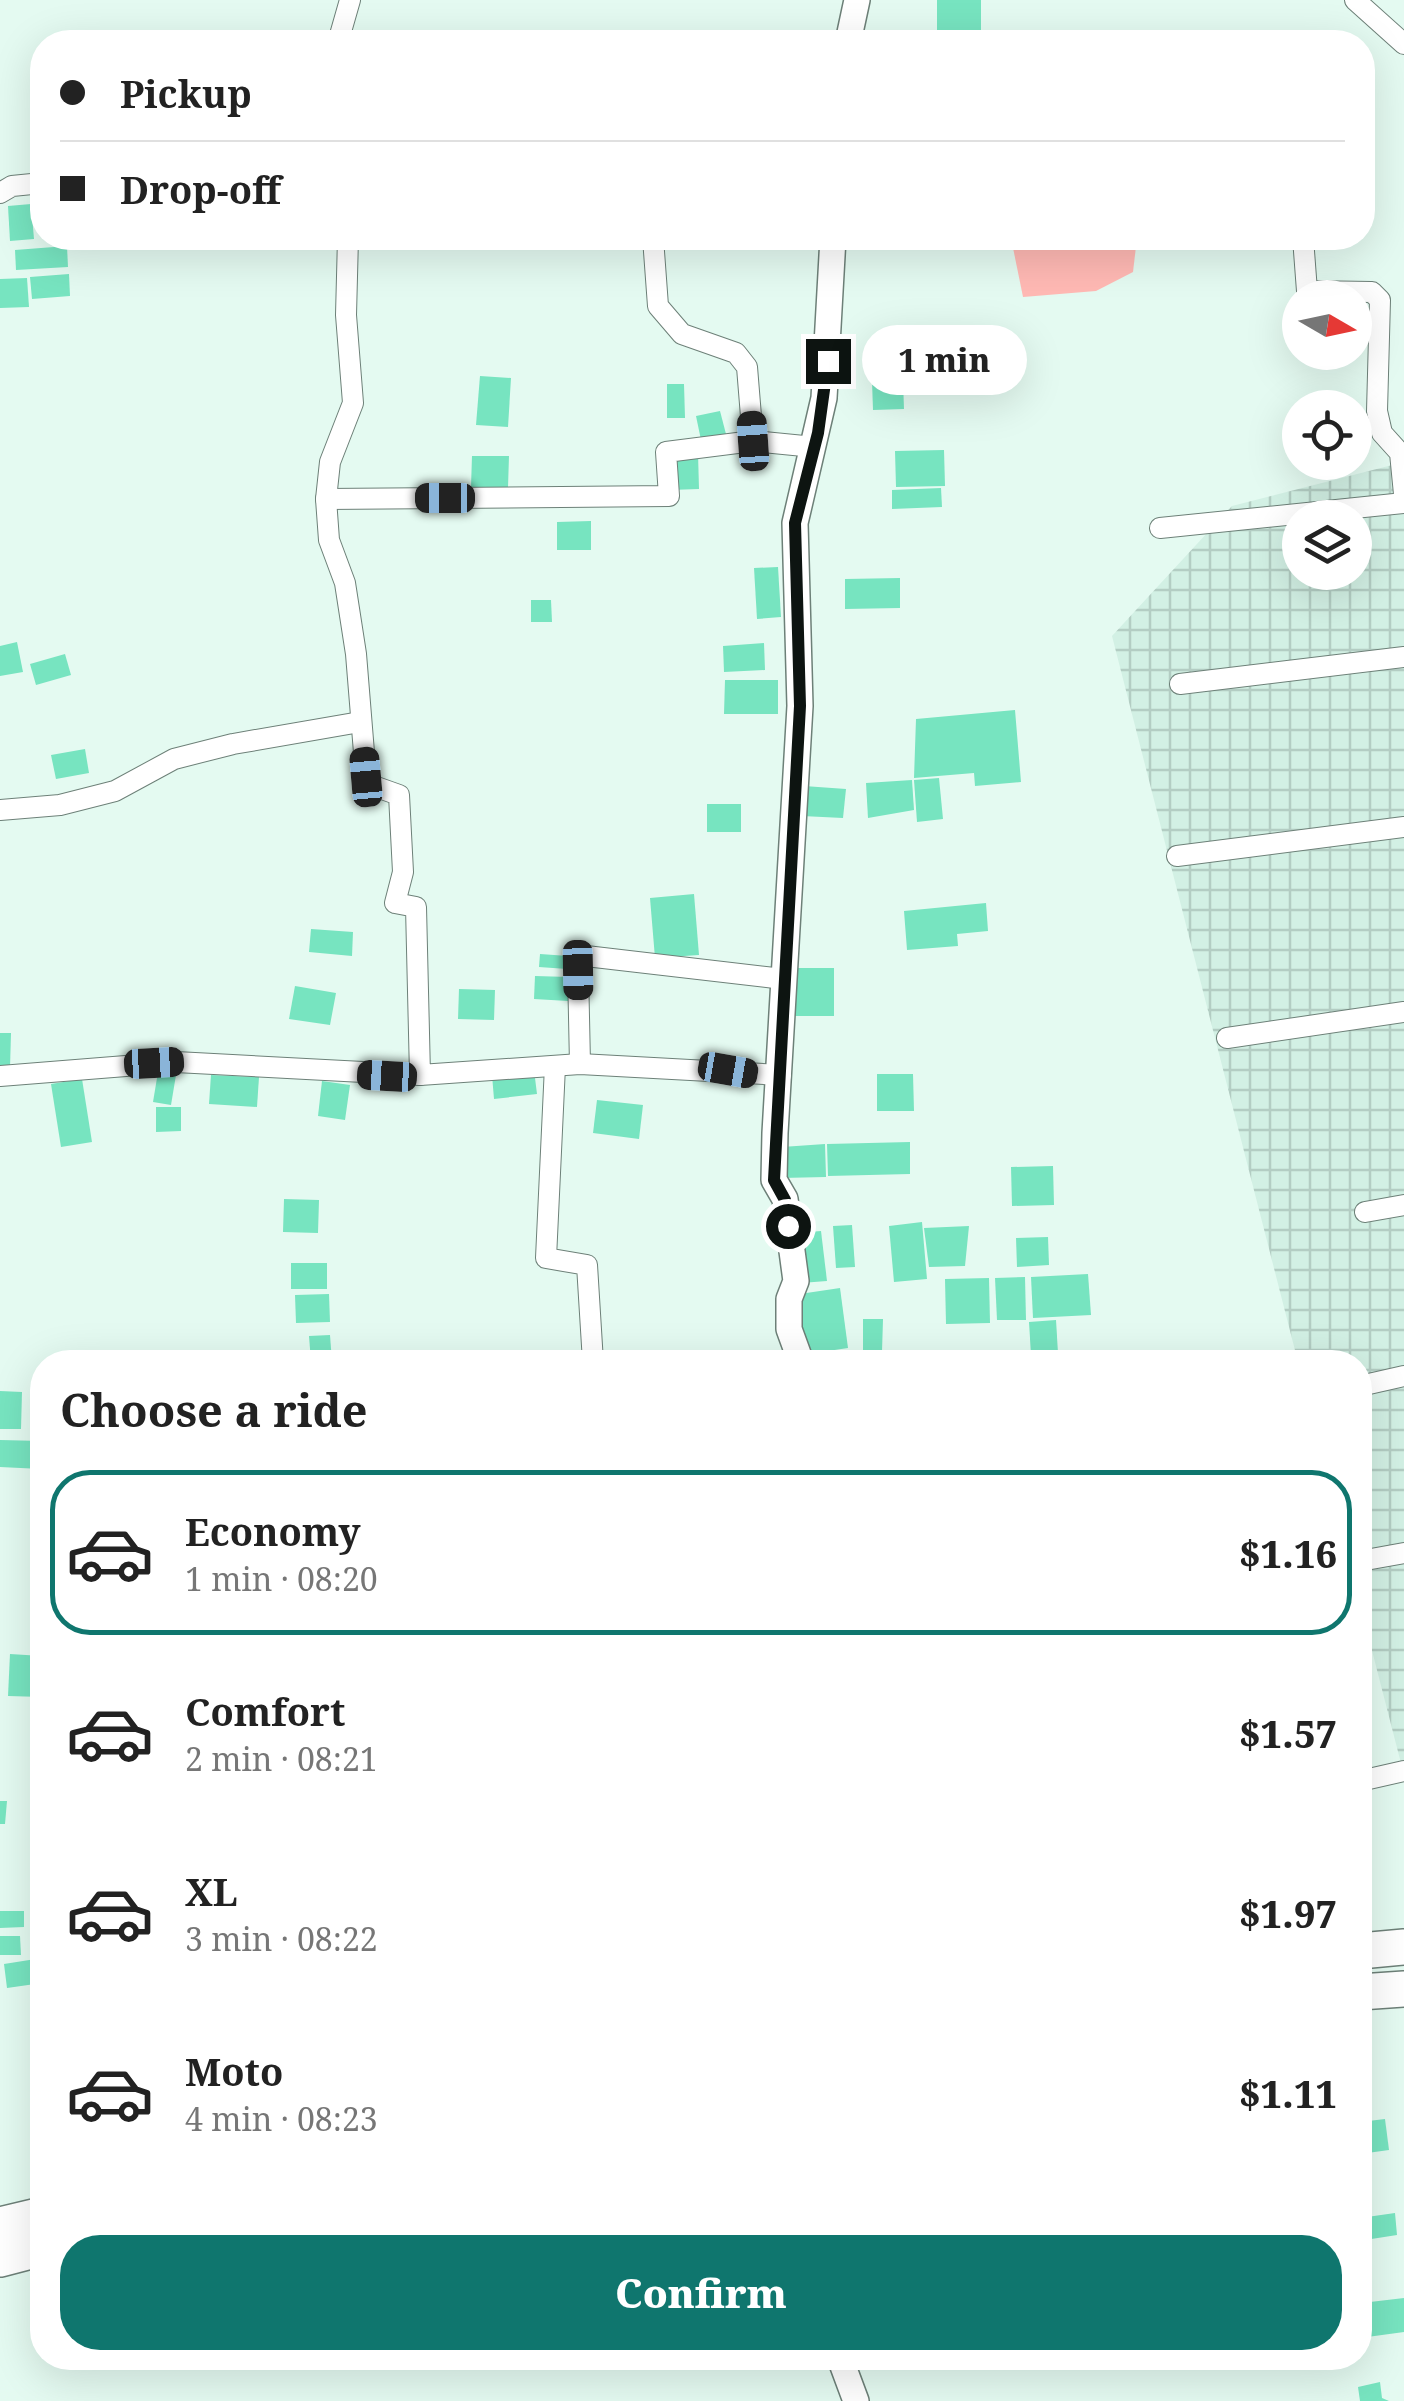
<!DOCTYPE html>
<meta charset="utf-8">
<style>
body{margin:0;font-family:"Noto Serif",serif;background:#f6f6f6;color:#222;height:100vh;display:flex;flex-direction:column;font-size:38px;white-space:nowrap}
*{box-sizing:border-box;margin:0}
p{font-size:32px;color:#767676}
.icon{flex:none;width:55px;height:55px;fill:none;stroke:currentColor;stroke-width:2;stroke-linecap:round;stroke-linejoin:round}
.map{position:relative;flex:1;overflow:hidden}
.panel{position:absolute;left:30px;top:1350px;width:1342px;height:1020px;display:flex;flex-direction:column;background:#fff;border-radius:40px;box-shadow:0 10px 40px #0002}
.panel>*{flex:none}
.banner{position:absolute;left:30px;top:30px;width:1345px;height:220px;border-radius:40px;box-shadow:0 10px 40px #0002;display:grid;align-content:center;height:220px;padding:0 30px;background:#fff}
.needle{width:65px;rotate:99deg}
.buttons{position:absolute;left:1282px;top:280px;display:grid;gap:20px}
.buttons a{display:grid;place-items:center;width:90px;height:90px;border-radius:50%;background:#fff;box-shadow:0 10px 40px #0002;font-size:50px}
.end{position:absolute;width:45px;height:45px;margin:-22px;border:12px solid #0d1411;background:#fff;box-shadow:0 0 0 5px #fff}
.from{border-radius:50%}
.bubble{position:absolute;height:70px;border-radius:35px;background:#fff;box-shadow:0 10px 40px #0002;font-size:32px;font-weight:800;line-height:70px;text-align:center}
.car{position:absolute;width:30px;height:60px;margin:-30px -15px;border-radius:12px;box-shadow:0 0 8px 2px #0007;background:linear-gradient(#222 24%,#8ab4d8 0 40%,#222 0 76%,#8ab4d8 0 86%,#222 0)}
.banner b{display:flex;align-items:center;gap:35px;height:95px;font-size:38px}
.banner b+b{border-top:2px solid #e0e0e0}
.banner i{width:25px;height:25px;background:#222}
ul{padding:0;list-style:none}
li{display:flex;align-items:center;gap:30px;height:165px;margin:0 20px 15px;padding:0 10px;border:5px solid transparent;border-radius:40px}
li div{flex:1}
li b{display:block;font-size:38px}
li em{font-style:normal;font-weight:800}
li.on{border-color:#0f766e}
li>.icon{width:90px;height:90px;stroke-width:1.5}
h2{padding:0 30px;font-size:45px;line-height:120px}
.button{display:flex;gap:20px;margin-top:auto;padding:20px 30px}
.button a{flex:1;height:115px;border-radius:40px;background:#0f766e;color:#fff;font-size:40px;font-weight:800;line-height:115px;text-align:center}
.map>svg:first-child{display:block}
.industrial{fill:url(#industrial-grid);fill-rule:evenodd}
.green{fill:#ffb9b4}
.building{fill:#77e4c0}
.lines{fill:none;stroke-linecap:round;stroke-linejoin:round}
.minor-casing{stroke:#6d8078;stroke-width:22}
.tertiary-casing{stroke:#6d8078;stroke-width:28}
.trunk-casing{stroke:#6d8078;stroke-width:38}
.minor{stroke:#fff;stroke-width:20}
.tertiary{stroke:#fff;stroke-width:25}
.trunk{stroke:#fff;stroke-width:35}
.route{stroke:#0d1411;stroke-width:12}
</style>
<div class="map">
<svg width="1404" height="2401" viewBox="0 0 1404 2401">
<defs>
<pattern id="industrial-grid" width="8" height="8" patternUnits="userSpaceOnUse" patternTransform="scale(2.5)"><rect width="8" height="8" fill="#d2f0e4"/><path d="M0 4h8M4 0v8" fill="none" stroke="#b3cdc3"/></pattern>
</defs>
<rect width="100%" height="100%" fill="#e4faf1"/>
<path class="industrial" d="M 1404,462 L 1404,1775 L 1360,1604 L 1360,1362 L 1298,1362 L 1112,636 L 1232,506 ZM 1300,518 L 1355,518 L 1355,572 L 1300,572 Z"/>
<path class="green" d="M 1011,238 L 1137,238 L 1133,272 L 1096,291 L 1023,297 Z"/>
<g class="building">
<path d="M 937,0 L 981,0 L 981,39 L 937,40 Z"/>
<path d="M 31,204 L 34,239 L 10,241 L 8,206 Z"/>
<path d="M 67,246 L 68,267 L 16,270 L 15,250 Z"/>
<path d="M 69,274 L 70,296 L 32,299 L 30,277 Z"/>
<path d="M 27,278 L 29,307 L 0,308 L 0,279 Z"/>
<path d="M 480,376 L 511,378 L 508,427 L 476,425 Z"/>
<path d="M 872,381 L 903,381 L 904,409 L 873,410 Z"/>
<path d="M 667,384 L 684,384 L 685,418 L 667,418 Z"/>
<path d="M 720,411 L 726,434 L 701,440 L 696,416 Z"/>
<path d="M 944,450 L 945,486 L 896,487 L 895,451 Z"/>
<path d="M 698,453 L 699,489 L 670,490 L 669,454 Z"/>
<path d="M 472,456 L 509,456 L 508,487 L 471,487 Z"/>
<path d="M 941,488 L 942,507 L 892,509 L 892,490 Z"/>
<path d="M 591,521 L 591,550 L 557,550 L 557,522 Z"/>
<path d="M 778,567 L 781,617 L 757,619 L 754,568 Z"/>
<path d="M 900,578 L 900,608 L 845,609 L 845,579 Z"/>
<path d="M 531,600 L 551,600 L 552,622 L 531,622 Z"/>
<path d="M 17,642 L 23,672 L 0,676 L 0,646 Z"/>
<path d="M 764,643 L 765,670 L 724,672 L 723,646 Z"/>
<path d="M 65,654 L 71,675 L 36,685 L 30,664 Z"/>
<path d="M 725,680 L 778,680 L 778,714 L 724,714 Z"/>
<path d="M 1015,710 L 1021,782 L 975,786 L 974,773 L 914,778 L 916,719 Z"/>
<path d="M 85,749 L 89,773 L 56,779 L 51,755 Z"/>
<path d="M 939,778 L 943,819 L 917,822 L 914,780 Z"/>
<path d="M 912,780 L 914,810 L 868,818 L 866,783 Z"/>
<path d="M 804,786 L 846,789 L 843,818 L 802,816 Z"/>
<rect x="707" y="804" width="34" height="28"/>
<path d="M 694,894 L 699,955 L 655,958 L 650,898 Z"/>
<path d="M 986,903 L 988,931 L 957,934 L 958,946 L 907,950 L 904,911 Z"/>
<path d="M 311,929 L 353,932 L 352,956 L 309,952 Z"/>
<path d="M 540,954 L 568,956 L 567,969 L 539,967 Z"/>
<rect x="793" y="968" width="41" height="48"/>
<path d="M 535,976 L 569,977 L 568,1001 L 534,999 Z"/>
<path d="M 295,986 L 336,993 L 330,1025 L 289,1019 Z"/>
<path d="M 459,989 L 495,990 L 494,1020 L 458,1019 Z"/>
<path d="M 0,1033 L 11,1033 L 10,1068 L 0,1068 Z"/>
<path d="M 534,1070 L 537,1094 L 494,1099 L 492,1075 Z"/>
<path d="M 158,1072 L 176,1075 L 171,1105 L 153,1102 Z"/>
<path d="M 877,1074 L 913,1074 L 914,1111 L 877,1111 Z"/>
<path d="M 211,1075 L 259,1077 L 257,1107 L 209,1104 Z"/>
<path d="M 82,1079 L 92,1142 L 61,1147 L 51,1084 Z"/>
<path d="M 322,1081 L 350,1085 L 345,1120 L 318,1116 Z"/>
<path d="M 597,1100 L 643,1105 L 639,1139 L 593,1133 Z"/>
<path d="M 156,1107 L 181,1107 L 181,1131 L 156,1132 Z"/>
<path d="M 910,1142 L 910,1174 L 828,1176 L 827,1144 Z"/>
<path d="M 825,1144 L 826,1177 L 781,1178 L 782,1147 Z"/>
<path d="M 1053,1166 L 1054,1205 L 1012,1206 L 1011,1167 Z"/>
<path d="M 284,1199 L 319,1200 L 318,1233 L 283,1232 Z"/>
<path d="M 922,1222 L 927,1279 L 894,1282 L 889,1226 Z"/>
<path d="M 852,1225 L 855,1267 L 836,1268 L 833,1226 Z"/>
<path d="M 969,1226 L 965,1266 L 929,1267 L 924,1228 Z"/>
<path d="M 821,1231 L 827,1281 L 801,1283 L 796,1233 Z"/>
<path d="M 1048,1237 L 1049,1265 L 1017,1267 L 1016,1238 Z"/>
<rect x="291" y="1263" width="36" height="26"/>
<path d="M 1088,1274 L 1091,1315 L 1033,1318 L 1031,1277 Z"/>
<path d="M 1025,1277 L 1026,1320 L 997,1320 L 995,1278 Z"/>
<path d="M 989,1278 L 990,1323 L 946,1324 L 945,1279 Z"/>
<path d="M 840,1288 L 848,1348 L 801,1355 L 793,1295 Z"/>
<path d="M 329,1294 L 330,1322 L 296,1323 L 295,1295 Z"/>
<path d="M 863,1319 L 883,1319 L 882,1351 L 863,1351 Z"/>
<path d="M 1056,1320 L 1058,1353 L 1031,1355 L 1029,1322 Z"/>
<path d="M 330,1335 L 332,1362 L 311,1362 L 309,1336 Z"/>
<rect x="891" y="1356" width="36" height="6"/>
<path d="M 0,1391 L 22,1392 L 21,1429 L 0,1429 Z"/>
<path d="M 0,1440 L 42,1441 L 41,1469 L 0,1467 Z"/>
<path d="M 10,1654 L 42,1656 L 42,1697 L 8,1696 Z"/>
<path d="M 42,1713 L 42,1745 L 32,1746 L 30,1714 Z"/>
<path d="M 0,1801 L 7,1801 L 5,1824 L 0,1824 Z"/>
<path d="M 0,1911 L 24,1911 L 24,1927 L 0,1928 Z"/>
<path d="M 0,1936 L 20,1936 L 21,1955 L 0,1955 Z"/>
<path d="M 42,1958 L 42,1983 L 7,1988 L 4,1964 Z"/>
<path d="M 1385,2119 L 1389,2150 L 1360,2154 L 1360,2122 Z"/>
<path d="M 1395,2213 L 1397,2235 L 1365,2240 L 1370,2302 L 1404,2298 L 1404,2332 L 1360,2338 L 1360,2218 Z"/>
<path d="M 1380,2382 L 1382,2398 L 1389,2401 L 1360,2401 L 1358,2387 Z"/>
</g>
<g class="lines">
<defs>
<g id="minor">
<path d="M 1355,0 L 1404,44"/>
<path d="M 338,42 L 350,0"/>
<path d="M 0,193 L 12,186 L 42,183"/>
<path d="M 348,238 L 346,315 L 353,403 L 330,462 L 326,499 L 329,540 L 345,583 L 356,654 L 366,777 L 368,784 L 399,795 L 403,872 L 395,903 L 416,907 L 420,1075 L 580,1064 L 781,1075"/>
<path d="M 653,238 L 658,306 L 682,334 L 736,353 L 747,367 L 753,441"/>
<path d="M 1303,238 L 1307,291 L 1372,292 L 1380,300 L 1377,411 L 1382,433 L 1400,453 L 1404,494"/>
<path d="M 326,499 L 669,496 L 666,452 L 753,441 L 814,447"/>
<path d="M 1160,528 L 1404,503"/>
<path d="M 1180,684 L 1404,657"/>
<path d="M 0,810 L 60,805 L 115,791 L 174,759 L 233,744 L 360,722"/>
<path d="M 1177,856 L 1404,827"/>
<path d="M 1227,1038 L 1404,1012"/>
<path d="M 580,1064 L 578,970 L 586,956 L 783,979"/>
<path d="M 555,1066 L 546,1258 L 587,1265 L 593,1362"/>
<path d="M 0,1076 L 176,1062 L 420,1075"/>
<path d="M 1365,1212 L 1404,1205"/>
<path d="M 1360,1386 L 1404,1376"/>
<path d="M 1360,1561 L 1404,1553"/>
<path d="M 1360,1781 L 1404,1771"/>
</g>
<g id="tertiary">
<path d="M 848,42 L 857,0"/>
<path d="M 801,1362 L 789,1329 L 789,1299 L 796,1281 L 785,1199 L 774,1180 L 775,1133 L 800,706 L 795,523 L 824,398 L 833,238"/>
<path d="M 840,2358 L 856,2401"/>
</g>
<g id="trunk">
<path d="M 1360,1951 L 1404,1947"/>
<path d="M 1360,1992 L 1404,1989"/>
<path d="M 0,2225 L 42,2215"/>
<path d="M 0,2259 L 42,2248"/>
</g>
</defs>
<use href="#minor" class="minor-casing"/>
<use href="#tertiary" class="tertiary-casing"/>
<use href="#trunk" class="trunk-casing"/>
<use href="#minor" class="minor"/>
<use href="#tertiary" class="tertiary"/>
<use href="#trunk" class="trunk"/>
</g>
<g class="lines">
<path class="route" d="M 788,1226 L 785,1200 L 774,1180 L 800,706 L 795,523 L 818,433 L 828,361"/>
</g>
</svg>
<div class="buttons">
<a><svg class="needle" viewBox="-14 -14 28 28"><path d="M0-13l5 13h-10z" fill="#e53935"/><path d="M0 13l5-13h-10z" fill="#767676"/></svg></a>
<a><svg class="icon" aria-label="locate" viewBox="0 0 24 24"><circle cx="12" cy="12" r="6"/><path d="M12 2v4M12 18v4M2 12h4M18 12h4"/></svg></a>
<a><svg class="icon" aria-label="layers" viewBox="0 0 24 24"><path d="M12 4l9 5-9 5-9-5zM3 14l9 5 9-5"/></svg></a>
</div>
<i class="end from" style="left:788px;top:1226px"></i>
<i class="end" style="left:828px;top:361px"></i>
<div class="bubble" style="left:862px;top:325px;width:165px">1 min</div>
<i class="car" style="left:753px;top:441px;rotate:356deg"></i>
<i class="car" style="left:445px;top:498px;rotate:270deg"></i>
<i class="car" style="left:366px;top:777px;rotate:355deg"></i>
<i class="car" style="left:578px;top:970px;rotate:179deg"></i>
<i class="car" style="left:154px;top:1063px;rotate:87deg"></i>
<i class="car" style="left:728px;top:1070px;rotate:100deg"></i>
<i class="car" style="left:387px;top:1076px;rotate:273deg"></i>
<div class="banner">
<b><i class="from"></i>Pickup</b>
<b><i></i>Drop-off</b>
</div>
<section class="panel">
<h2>Choose a ride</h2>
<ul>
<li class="on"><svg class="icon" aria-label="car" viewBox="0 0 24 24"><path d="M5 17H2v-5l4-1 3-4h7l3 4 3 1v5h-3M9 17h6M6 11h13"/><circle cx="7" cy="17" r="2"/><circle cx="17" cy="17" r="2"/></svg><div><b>Economy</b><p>1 min · 08:20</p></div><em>$1.16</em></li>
<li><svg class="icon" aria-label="car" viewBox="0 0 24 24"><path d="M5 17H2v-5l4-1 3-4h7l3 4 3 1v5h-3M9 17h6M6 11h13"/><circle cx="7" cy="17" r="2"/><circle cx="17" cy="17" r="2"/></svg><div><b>Comfort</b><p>2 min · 08:21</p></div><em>$1.57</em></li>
<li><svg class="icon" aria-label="car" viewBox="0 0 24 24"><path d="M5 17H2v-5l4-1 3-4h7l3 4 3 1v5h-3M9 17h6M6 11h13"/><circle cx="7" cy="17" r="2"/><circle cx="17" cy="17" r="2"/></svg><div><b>XL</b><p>3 min · 08:22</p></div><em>$1.97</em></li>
<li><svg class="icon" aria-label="car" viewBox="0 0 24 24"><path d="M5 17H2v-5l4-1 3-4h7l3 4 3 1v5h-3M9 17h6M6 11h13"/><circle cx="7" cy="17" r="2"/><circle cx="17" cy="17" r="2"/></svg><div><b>Moto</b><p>4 min · 08:23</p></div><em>$1.11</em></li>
</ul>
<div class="button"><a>Confirm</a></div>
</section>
</div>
